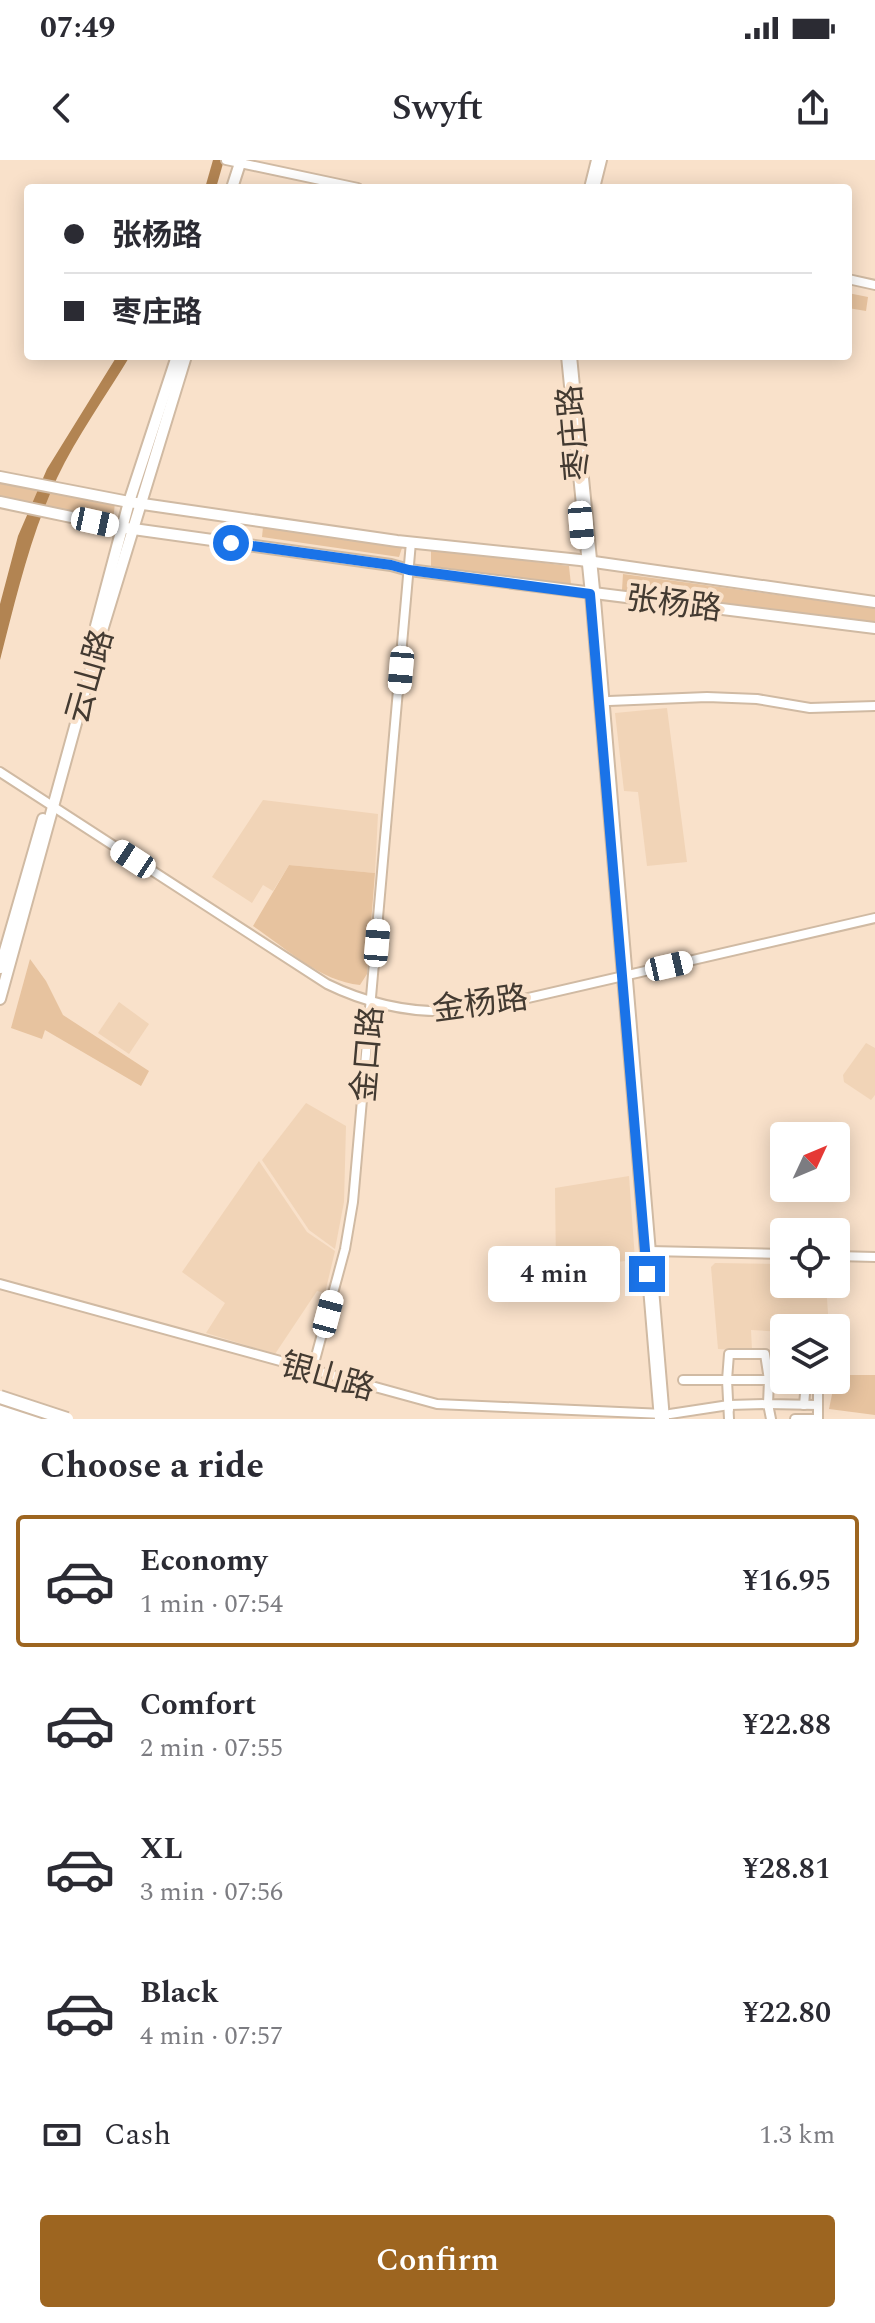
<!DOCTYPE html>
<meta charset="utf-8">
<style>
body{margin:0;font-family:Spectral,"Noto Sans SC",serif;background:#f7f7f7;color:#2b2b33;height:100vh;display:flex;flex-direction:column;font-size:30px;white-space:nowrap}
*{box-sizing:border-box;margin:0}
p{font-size:26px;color:#7c7c81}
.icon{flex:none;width:44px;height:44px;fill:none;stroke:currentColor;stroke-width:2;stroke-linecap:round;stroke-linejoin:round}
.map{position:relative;height:1259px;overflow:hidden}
.panel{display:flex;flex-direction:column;background:#fff;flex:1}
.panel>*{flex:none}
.banner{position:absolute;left:24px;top:24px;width:828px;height:176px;border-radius:8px;box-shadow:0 4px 20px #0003;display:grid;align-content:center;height:176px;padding:0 40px;background:#fff}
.needle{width:52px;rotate:46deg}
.controls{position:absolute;left:770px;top:962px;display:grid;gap:16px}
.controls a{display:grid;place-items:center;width:80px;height:80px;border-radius:8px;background:#fff;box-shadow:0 4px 20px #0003;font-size:40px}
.end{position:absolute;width:36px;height:36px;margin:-18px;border:10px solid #1a73e8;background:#fff;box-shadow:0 0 0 4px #fff}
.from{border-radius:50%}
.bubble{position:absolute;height:56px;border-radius:8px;background:#fff;box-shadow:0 4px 20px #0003;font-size:26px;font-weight:600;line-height:56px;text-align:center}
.car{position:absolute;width:24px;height:48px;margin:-24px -12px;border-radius:10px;box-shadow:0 0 6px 2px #0007;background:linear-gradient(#fff 24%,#345 0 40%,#fff 0 76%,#345 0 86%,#fff 0)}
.banner b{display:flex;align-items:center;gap:28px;height:76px;font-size:30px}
.banner b+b{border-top:2px solid #e1e1e2}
.banner i{width:20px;height:20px;background:#2b2b33}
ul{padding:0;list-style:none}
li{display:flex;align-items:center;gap:24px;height:132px;margin:0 16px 12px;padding:0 24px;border:4px solid transparent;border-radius:8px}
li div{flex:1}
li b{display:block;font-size:30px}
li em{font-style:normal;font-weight:600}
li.active{border-color:#9d6520}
li>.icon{width:72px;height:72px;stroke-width:1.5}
h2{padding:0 40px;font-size:36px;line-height:96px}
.pay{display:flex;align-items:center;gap:20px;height:88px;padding:0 40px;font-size:30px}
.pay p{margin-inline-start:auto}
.primary-button{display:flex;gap:16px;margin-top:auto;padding:16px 40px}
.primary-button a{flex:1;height:92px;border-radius:8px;background:#9d6520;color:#fff;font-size:32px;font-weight:600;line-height:92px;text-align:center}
.status{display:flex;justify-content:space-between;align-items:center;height:56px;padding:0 40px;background:#fff;direction:ltr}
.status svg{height:22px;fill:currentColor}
header{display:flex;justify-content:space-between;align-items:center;height:104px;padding:0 40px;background:#fff;font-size:36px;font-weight:600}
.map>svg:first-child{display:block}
.built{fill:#f1d4b7}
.green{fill:#e7c39f}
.water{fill:#b28452}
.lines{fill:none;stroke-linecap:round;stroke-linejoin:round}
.minor-casing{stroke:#d0baa3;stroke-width:12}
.major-casing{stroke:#d0baa3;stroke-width:14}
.highway-casing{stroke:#d0baa3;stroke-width:16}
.minor{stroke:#fff;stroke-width:8}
.major{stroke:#fff;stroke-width:10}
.highway{stroke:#fff;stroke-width:12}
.highway-bridge-casing{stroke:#d0baa3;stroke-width:16;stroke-linecap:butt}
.highway-bridge{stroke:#fff;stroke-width:12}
.route{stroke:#1a73e8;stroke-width:10}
.labels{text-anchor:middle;stroke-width:8;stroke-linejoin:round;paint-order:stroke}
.street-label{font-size:32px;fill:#433a31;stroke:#f9e1ca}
</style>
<div class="status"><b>07:49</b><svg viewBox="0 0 49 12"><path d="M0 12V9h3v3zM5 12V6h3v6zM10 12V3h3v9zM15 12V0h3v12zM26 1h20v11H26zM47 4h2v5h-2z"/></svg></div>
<header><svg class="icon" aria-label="back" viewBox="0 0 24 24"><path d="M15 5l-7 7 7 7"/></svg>Swyft<svg class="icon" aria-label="share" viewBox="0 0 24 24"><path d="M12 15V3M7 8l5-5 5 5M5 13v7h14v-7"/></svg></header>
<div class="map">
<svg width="875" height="1259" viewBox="0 0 875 1259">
<rect width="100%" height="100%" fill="#f9e1ca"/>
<g class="built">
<path d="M 667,548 L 687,702 L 647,706 L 638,632 L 624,631 L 615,553 Z"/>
<path d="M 263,640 L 378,654 L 375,713 L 289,705 L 273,731 L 263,725 L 252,743 L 212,717 Z"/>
<path d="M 119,842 L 149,864 L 129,894 L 98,873 Z"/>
<path d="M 866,883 L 875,888 L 875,935 L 871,940 L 844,922 L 843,915 Z"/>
<path d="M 306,943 L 346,966 L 344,1042 L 335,1089 L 309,1070 L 262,1000 Z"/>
<path d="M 259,1001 L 307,1072 L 335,1091 L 325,1133 L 317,1131 L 275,1194 L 206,1173 L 225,1143 L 182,1112 Z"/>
<path d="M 629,1016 L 635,1100 L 561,1108 L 556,1106 L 555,1028 Z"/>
<path d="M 715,1103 L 784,1104 L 784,1124 L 826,1124 L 829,1168 L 784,1168 L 784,1172 L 751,1170 L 752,1191 L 718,1189 L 711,1107 Z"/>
</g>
<g class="green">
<path d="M 848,133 L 868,137 L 866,151 L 848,148 Z"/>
<path d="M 0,320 L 115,343 L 113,361 L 0,337 Z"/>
<path d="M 263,367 L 402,388 L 399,397 L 262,377 Z"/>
<path d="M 431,389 L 569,406 L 571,425 L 431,406 Z"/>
<path d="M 623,414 L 875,448 L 875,462 L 622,430 Z"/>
<path d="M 289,705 L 375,713 L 367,814 L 360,825 C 320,821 286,788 253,766 Z"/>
<path d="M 30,799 L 46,821 L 63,855 L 149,911 L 141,926 L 45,870 L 42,879 L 11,868 Z"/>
<path d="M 836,1215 L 875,1215 L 875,1255 L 829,1249 Z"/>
</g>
<g class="water">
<path d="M 213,0 L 224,0 L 216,28 L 205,28 Z"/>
<path d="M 117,196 L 130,196 C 106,236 77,276 57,318 C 30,376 16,438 0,500 L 0,444 L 18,376 L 47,309 Z"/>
</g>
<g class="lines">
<defs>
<g id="minor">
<path d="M 226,0 L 358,28"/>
<path d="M 589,28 L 596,0"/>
<path d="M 595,28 L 602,0"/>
<path d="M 848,119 L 875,125"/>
<path d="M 566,196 L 590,434 L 659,1259"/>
<path d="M 572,196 L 596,440 L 665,1259"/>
<path d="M 609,541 L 707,537 L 757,539 L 810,548 L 875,546"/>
<path d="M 0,612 L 327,824 C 376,848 426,856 480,849 L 875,758"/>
<path d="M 649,1091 L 784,1094"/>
<path d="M 836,1096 L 875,1097"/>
<path d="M 0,1124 L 437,1244 L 664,1254"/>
<path d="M 312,1211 L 345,1089 L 353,1042 L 411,382"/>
<path d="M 683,1220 L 727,1220 L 729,1259"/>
<path d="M 796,1220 L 769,1220 L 765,1194 L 729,1194 L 727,1220 L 769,1220 L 768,1244 L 818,1245"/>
<path d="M 729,1245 L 768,1244 L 771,1259"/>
<path d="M 804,1245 L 806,1222"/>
<path d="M 670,1254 L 729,1245 L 729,1249"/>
<path d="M 795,1259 L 818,1259 L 818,1223 L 796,1221"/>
</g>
<g id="major">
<path d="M 232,28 L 241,0"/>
<path d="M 0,317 L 129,342 L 397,381 L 580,400 L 875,442"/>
<path d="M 0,342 L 119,367 L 391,405 L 409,410 L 875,468"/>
<path d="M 96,466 L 129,342 L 177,196"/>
<path d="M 0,808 L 43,659"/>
<path d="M 0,839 L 97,487 L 186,196"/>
<path d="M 0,1254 L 15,1259"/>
</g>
<path id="highway" d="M 0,1247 L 37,1259"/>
</defs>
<use href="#minor" class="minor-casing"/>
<use href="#major" class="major-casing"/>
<use href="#highway" class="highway-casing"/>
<use href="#minor" class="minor"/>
<use href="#major" class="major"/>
<use href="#highway" class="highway"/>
<defs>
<path id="highway-bridge" d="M 0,1237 L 67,1259"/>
</defs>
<use href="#highway-bridge" class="highway-bridge-casing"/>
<use href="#highway-bridge" class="highway-bridge"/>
</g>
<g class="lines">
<path class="route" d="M 231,383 L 391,405 L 409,410 L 590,434 L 647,1114"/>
</g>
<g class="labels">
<g class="street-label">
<text transform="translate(573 273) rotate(-95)" y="11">枣庄路</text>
<text transform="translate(674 443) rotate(7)" y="11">张杨路</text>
<text transform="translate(89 516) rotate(-74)" y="11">云山路</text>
<text transform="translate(480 843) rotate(-8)" y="11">金杨路</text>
<text transform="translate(367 894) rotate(-85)" y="11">金口路</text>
<text transform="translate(328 1216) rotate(16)" y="11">银山路</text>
</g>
</g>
</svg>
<div class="controls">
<a><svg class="needle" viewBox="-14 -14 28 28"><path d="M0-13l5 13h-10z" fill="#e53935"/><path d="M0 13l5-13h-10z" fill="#7c7c81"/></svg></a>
<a><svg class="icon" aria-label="locate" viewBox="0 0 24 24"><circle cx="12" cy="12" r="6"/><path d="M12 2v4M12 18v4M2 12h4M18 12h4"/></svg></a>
<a><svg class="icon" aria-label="layers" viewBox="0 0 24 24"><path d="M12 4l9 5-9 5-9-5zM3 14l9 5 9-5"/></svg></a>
</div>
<i class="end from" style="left:231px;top:383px"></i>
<i class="end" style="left:647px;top:1114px"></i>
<div class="bubble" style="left:488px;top:1086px;width:132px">4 min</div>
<i class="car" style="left:95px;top:362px;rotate:102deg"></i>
<i class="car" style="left:581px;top:365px;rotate:175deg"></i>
<i class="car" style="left:401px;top:510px;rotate:185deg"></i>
<i class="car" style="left:133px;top:699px;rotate:303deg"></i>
<i class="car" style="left:377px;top:783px;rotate:5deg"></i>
<i class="car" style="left:669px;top:806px;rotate:77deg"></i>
<i class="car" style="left:328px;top:1154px;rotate:15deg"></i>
<div class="banner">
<b><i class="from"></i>张杨路</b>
<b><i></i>枣庄路</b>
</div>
</div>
<section class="panel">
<h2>Choose a ride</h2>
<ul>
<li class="active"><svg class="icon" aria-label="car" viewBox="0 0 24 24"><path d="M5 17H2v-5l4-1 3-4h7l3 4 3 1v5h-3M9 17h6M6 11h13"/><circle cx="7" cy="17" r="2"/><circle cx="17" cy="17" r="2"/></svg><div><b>Economy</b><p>1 min · 07:54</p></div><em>¥16.95</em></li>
<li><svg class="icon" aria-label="car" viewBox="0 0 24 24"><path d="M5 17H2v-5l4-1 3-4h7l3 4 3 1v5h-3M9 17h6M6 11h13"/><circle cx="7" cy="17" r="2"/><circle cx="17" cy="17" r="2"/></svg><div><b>Comfort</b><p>2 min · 07:55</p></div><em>¥22.88</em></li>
<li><svg class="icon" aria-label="car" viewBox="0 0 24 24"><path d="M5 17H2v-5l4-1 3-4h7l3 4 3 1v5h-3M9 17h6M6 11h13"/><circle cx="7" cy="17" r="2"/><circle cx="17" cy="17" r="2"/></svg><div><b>XL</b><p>3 min · 07:56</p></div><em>¥28.81</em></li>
<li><svg class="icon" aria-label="car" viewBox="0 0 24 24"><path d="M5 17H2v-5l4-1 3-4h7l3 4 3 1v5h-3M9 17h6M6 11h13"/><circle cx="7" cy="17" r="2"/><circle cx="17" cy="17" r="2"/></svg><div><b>Black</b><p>4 min · 07:57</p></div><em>¥22.80</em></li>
</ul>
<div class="pay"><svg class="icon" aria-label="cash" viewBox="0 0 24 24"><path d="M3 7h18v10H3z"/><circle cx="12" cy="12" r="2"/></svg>Cash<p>1.3 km</p></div>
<div class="primary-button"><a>Confirm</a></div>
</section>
